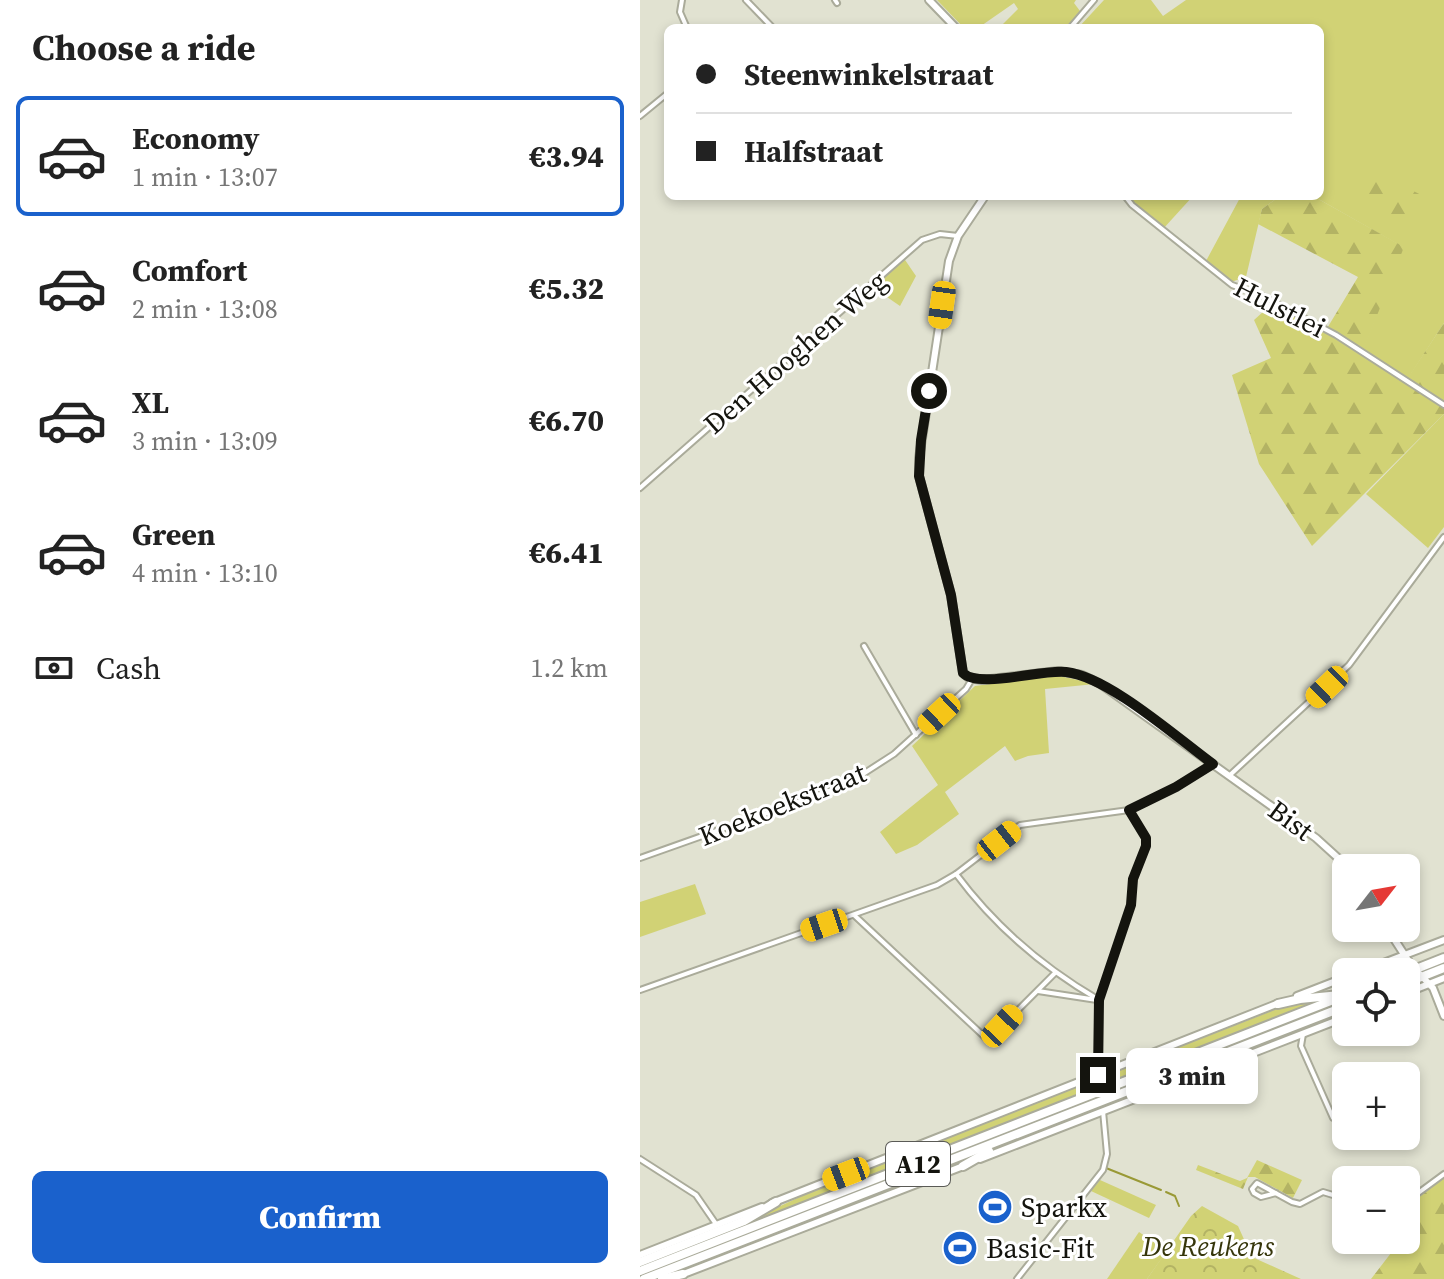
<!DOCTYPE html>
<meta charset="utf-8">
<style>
body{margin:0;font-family:"Source Serif 4",serif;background:#f2f2f2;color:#222;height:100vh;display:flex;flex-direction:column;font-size:30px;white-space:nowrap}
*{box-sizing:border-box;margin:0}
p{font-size:26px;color:#767676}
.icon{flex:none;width:44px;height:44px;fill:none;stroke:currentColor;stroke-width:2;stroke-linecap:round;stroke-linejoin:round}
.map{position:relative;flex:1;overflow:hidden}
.side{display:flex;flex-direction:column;background:#fff;width:640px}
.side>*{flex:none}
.top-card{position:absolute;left:24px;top:24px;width:660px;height:176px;border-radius:12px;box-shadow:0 4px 12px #0003;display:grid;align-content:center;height:176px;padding:0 32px;background:#fff}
.needle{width:52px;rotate:59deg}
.buttons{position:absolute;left:692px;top:854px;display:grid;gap:16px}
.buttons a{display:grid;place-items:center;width:88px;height:88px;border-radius:12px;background:#fff;box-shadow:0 4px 12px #0003;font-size:40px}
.end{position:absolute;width:36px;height:36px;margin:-18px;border:10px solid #14140e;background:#fff;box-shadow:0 0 0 4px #fff}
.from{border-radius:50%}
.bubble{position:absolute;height:56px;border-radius:12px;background:#fff;box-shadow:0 4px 12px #0003;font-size:26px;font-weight:800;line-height:56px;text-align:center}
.car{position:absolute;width:24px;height:48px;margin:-24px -12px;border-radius:10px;box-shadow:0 0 6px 2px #0007;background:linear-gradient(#f5c518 24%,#345 0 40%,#f5c518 0 76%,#345 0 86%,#f5c518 0)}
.top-card b{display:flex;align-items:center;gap:28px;height:76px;font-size:30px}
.top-card b+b{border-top:2px solid #e0e0e0}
.top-card i{width:20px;height:20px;background:#222}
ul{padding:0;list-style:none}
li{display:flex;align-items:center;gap:24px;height:120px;margin:0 16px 12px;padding:0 16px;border:4px solid transparent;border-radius:12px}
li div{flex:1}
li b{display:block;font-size:30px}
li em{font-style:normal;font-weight:800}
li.current{border-color:#1a61cc}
li>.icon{width:72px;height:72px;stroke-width:1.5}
h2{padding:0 32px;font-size:36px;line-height:96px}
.pay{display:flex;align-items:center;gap:20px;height:88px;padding:0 32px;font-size:30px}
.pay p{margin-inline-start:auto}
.primary-button{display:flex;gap:16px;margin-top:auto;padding:16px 32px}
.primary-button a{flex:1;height:92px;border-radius:12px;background:#1a61cc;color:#fff;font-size:32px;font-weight:800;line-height:92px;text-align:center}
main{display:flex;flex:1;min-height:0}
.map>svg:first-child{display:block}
.grass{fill:#d1d275}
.forest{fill:url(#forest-firs)}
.park{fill:url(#park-crowns)}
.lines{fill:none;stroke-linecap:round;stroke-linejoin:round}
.stream{stroke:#999936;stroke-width:2}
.street-casing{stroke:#aaab9a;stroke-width:8}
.secondary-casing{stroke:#aaab9a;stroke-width:10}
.highway-casing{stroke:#aaab9a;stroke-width:12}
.street{stroke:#fff;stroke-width:4}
.secondary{stroke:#fff;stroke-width:6}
.highway{stroke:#fff;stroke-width:8}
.route{stroke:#14140e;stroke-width:10}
.labels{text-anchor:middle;stroke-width:6;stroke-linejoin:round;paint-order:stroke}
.shield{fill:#fff;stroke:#5a5a56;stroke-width:2}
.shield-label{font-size:26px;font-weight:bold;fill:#14140e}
.street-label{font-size:28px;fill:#14140e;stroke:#fff}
.poi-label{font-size:28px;fill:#14140e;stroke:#fff;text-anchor:start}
.park-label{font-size:28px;font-style:italic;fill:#36360b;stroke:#fff}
</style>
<main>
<section class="side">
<h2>Choose a ride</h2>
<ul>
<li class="current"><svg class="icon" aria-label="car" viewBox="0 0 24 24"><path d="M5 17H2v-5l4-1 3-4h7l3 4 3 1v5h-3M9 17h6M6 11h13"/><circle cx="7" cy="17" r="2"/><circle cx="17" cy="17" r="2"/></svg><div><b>Economy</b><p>1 min · 13:07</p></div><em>€3.94</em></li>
<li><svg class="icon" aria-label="car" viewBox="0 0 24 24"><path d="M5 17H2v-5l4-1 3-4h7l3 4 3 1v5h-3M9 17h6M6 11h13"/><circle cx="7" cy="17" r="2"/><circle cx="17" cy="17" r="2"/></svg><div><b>Comfort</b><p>2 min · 13:08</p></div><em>€5.32</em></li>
<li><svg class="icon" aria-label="car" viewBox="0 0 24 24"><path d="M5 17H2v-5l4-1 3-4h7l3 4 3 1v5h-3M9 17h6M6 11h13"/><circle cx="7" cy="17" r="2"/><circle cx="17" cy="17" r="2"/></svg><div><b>XL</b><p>3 min · 13:09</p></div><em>€6.70</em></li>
<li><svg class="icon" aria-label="car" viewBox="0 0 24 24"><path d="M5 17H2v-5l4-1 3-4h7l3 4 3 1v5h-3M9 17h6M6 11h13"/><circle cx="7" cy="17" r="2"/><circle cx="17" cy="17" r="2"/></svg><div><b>Green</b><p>4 min · 13:10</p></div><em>€6.41</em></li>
</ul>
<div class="pay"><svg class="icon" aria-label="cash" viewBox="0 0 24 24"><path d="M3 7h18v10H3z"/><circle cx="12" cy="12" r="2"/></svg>Cash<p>1.2 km</p></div>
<div class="primary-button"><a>Confirm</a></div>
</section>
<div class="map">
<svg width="804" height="1279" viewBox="0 0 804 1279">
<defs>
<pattern id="forest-firs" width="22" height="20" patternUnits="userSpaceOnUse" patternTransform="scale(2)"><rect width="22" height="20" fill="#d1d275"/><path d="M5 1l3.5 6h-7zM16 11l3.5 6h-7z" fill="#b3b364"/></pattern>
<pattern id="park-crowns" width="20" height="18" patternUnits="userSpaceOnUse" patternTransform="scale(2)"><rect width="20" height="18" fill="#d1d275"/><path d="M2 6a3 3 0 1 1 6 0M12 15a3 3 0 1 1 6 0" fill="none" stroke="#b3b364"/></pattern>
</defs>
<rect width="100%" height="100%" fill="#e1e2d1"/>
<g class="grass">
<path d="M 297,0 L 436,0 L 434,3 L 440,11 L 426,28 L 359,28 L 378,9 L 374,3 L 338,28 L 324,28 Z"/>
<path d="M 464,0 L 511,0 L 523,16 L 546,0 L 804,0 L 804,323 L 767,380 L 722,352 L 763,247 L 673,196 L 680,196 L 680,28 L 438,28 Z"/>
<path d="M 486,196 L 553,196 L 523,229 L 492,205 Z"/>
<path d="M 601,196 L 640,196 L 622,209 L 606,277 L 591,282 L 566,261 Z"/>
<path d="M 263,257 L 276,276 L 260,306 L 231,286 Z"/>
<path d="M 804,414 L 804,527 L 788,548 L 726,494 Z"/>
<path d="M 416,675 L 455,684 L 405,689 L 409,753 L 388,756 L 375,761 L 365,746 L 305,792 L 319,814 L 277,845 L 256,854 L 240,832 L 298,785 L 272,746 L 335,686 Z"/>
<path d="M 55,884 L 66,914 L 0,937 L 0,902 Z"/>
<path d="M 682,999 L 490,1078 L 453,1089 L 452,1092 L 0,1267 L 0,1264 L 97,1226 L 192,1182 L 652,1003 Z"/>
<path d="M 597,1043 L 598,1046 L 0,1277 L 0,1275 Z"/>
<path d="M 321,1160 L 322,1162 L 72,1259 L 72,1258 Z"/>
<path d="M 460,1180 L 516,1205 L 509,1218 L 451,1191 Z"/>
<path d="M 499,1232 L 527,1251 L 507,1279 L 467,1279 Z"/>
</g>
<g class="forest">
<path d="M 739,173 L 785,197 L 781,216 L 776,226 C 751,221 722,207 716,181 L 723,175 Z"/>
<path d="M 640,196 L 673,196 L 764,247 L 723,351 L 767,379 L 804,323 L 804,414 L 672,546 L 619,464 L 592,375 L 631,358 L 614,320 L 634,302 L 686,330 L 718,277 L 618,224 L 622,209 Z"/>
<path d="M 617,1160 L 662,1180 L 653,1198 L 615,1177 L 608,1177 L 603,1189 L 556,1170 L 558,1165 L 600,1181 L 607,1178 Z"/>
<path d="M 804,1178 L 804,1279 L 731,1279 L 761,1240 L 766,1240 L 766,1207 Z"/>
</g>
<path class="park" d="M 562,1206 L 598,1226 L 612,1257 L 661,1279 L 507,1279 L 551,1216 Z"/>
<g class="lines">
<g class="stream">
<path d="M 466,1168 L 521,1190"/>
<path d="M 526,1192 L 535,1196 L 539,1206"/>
</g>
<defs>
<g id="street">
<path d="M 42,0 L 40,12 L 47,28"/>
<path d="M 106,0 L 133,28"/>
<path d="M 195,0 L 197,3"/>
<path d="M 430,28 L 454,0"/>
<path d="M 0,116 L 28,93"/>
<path d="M 485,196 L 492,205 L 592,285 L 625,297 L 696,335 L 804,405"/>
<path d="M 0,488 L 282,240 L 300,234 L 318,236"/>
<path d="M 224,646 L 276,735"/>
<path d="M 590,775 L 709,665 L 804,537"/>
<path d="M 0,858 L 206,785 L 254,754 L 326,689 L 332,679"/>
<path d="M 316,874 C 354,925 404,968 459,1000"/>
<path d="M 214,915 L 348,1040 L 415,973"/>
<path d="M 0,990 L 297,885 L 316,874 L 380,825 L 489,810 L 536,787 L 573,764"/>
<path d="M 398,991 L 457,1000"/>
<path d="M 663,1034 L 661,1046 L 693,1118 L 706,1122"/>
<path d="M 458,1075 L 459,1000 L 491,905 L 493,879 L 506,846 L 506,838 L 489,810"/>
<path d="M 0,1159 L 56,1195 L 76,1224"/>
<path d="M 636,1193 L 621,1197 L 614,1193 L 612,1189 L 617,1183 L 652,1202 L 660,1204 L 683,1192 L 706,1199"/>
<path d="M 766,1202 L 804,1174"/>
<path d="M 377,1279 L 463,1170 L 467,1154 L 463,1111"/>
</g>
<g id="secondary">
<path d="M 289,0 L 316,28"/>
<path d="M 345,196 L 318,236 L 309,261 L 279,458 L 279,476 L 311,595 L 323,673 L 329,678 L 342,680 L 418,671 L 442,675 L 459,683 L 676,838 L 709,868"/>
<path d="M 747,928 L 771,965 L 793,988 L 804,1016"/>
<path d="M 720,972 L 804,940"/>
<path d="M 766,993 L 804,978"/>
<path d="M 657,996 L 706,977"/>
<path d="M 340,1159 L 706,1017"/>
<path d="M 132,1203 L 639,1003"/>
<path d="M 0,1255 L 122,1207"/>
<path d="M 41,1275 L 326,1165"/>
</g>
<g id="highway">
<path d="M 766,973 L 804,958"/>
<path d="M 766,983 L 804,968"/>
<path d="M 638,1004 L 660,999 L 700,995"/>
<path d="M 323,1166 L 349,1151"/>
<path d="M 0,1262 L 104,1221 L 136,1202"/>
<path d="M 0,1271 L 706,995"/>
<path d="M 4,1279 L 706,1006"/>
<path d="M 22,1279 L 43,1274"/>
</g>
</defs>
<use href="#street" class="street-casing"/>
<use href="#secondary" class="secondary-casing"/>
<use href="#highway" class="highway-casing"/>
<use href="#street" class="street"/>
<use href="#secondary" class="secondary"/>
<use href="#highway" class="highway"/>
</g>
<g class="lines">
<path class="route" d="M 289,391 L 281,440 L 279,476 L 311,595 L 323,673 C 339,689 401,669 426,672 C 469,677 536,737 573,764 L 536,787 L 489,810 L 506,838 L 506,846 L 493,879 L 491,905 L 459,1000 L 458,1075"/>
</g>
<defs>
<symbol id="stadium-disc" viewBox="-11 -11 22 22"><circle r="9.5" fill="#1a61cc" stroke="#fff"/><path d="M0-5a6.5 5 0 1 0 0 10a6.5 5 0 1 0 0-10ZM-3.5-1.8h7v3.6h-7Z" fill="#fff"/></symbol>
</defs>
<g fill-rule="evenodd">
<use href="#stadium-disc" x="335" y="1187" width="40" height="40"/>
<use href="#stadium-disc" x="300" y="1228" width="40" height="40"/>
</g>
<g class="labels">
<rect class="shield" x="246" y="1142" width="64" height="44" rx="6"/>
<g class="shield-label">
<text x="278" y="1173">A12</text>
</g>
<g class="street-label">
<text transform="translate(640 307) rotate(27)" y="10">Hulstlei</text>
<text transform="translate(155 352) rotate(-41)" y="10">Den Hooghen Weg</text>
<text transform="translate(142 804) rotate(-22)" y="10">Koekoekstraat</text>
<text transform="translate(651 820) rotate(36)" y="10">Bist</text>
</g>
<g class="poi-label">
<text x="381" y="1217">Sparkx</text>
<text x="346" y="1258">Basic-Fit</text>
</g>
<g class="park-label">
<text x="568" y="1256">De Reukens</text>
</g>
</g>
</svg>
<div class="buttons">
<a><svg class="needle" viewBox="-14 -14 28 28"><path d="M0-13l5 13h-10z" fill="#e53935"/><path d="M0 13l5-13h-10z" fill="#767676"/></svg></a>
<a><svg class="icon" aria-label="locate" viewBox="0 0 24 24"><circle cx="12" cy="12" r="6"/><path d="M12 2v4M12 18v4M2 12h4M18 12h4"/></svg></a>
<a>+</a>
<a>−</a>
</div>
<i class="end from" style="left:289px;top:391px"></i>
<i class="end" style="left:458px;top:1075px"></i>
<div class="bubble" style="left:486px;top:1048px;width:132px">3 min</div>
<i class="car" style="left:302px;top:305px;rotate:188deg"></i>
<i class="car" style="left:687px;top:687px;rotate:226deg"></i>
<i class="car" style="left:299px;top:714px;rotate:227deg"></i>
<i class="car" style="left:359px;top:841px;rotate:52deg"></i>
<i class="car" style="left:184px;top:925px;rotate:251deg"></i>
<i class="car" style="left:362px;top:1026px;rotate:43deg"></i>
<i class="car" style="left:206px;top:1174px;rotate:249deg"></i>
<div class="top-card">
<b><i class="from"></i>Steenwinkelstraat</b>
<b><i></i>Halfstraat</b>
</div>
</div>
</main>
